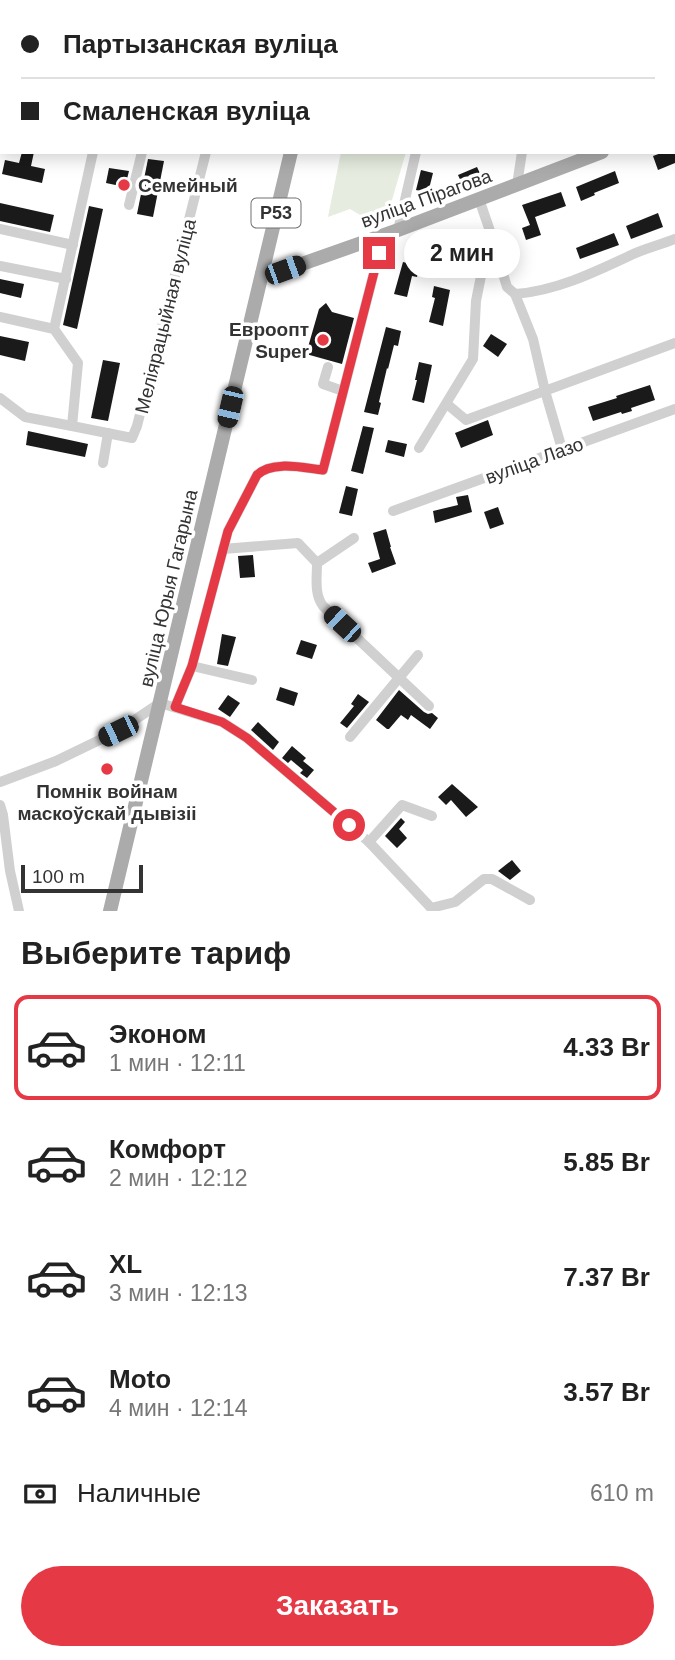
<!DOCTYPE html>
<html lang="ru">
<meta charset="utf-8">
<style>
body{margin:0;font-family:Arial,sans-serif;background:#f2f2f2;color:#222;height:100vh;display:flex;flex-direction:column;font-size:26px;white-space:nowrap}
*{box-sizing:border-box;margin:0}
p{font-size:23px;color:#767676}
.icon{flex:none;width:38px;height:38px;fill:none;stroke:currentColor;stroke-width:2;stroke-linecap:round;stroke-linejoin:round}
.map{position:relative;height:911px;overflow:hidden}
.panel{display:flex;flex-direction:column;background:#fff;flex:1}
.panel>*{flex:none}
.banner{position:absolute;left:0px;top:0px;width:676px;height:154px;box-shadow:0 4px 18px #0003;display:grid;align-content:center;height:154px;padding:0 21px;background:#fff}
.scale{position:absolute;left:21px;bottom:18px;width:122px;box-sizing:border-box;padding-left:7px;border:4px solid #333;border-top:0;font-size:19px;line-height:24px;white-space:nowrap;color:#333;-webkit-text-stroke:5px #fff;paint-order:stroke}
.end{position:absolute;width:32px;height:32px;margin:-16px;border:9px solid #e63946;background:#fff;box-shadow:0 0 0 4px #fff}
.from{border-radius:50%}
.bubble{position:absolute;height:49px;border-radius:24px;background:#fff;box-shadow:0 4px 18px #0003;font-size:23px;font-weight:700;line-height:49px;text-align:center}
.car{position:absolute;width:21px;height:42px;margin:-21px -10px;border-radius:9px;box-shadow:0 0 5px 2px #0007;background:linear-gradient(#222 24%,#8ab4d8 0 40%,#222 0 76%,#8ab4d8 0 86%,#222 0)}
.banner b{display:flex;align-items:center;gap:24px;height:66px;font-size:26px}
.banner b+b{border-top:2px solid #e0e0e0}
.banner i{width:18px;height:18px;background:#222}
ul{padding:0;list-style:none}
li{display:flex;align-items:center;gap:21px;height:105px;margin:0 14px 10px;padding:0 7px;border:4px solid transparent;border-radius:14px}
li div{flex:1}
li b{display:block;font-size:26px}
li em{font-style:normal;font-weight:700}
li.active{border-color:#e63946}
li>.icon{width:63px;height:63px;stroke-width:1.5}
h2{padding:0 21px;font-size:32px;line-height:84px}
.pay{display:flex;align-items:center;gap:18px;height:77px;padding:0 21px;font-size:26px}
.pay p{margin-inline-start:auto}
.action{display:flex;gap:14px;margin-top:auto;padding:14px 21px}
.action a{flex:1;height:80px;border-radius:42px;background:#e63946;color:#fff;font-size:28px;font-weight:700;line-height:80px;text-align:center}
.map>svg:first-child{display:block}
.green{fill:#e6ecdf}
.building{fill:#1a1a1a}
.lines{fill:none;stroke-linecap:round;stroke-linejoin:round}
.minor{stroke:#d0d0d0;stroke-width:10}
.major{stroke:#ababab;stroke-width:14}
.route{stroke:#e63946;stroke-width:9}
.poi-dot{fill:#e63946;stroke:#fff;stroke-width:2.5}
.labels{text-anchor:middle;stroke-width:7;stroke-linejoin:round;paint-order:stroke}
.shield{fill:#fff;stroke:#707070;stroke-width:2}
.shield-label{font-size:18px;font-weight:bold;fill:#333}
.poi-label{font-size:19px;font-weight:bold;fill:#333;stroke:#fff;text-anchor:start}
.street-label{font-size:19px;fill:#333;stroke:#fff}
</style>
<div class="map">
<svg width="675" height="911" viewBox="0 0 675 911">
<rect width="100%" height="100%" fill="#fff"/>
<path class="green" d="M 341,152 L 406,152 L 387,217 L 362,216 L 350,209 L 328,217 Z"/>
<g class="building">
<path d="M 22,152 L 34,152 L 31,166 L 45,169 L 42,183 L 2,174 L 5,160 L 19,163 Z"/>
<path d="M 664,152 L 675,152 L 675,163 L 658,170 L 653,156 Z"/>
<path d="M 148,159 L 164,161 L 153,217 L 137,214 Z"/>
<path d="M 477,167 L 484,182 L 465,190 L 458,175 Z"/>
<path d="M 109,168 L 129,171 L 125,187 L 106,183 Z"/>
<path d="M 421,170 L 433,173 L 428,193 L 416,190 Z"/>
<path d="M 615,171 L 619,183 L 594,193 L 595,195 L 581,201 L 576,187 Z"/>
<path d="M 561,192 L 566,206 L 535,217 L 541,235 L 526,240 L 522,228 L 530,225 L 522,205 Z"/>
<path d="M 0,203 L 54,215 L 50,232 L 0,221 Z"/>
<path d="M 89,206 L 103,209 L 77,329 L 63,325 Z"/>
<path d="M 658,213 L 663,227 L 631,239 L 626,226 Z"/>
<path d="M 614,233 L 619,245 L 580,259 L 576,248 Z"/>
<path d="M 403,262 L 420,266 L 417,277 L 412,276 L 407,297 L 394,294 Z"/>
<path d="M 0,279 L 24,284 L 21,298 L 0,293 Z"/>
<path d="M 434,286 L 450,290 L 443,326 L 429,322 L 435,298 L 432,297 Z"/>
<path d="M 326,303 L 332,312 L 354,318 L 342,364 L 306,354 L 319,309 Z"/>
<path d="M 386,327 L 401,331 L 398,346 L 394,345 L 388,369 L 387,368 L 379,402 L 381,403 L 378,415 L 364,412 Z"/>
<path d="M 491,334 L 507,344 L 498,357 L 483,346 Z"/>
<path d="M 0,336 L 29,342 L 25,361 L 0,355 Z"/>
<path d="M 103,360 L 120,363 L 108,421 L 91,418 Z"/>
<path d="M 419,362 L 432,365 L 424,403 L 412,400 L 417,380 L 415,380 Z"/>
<path d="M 650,385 L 655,400 L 631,408 L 632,411 L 622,414 L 621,412 L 593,421 L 588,407 L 617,398 L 616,396 Z"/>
<path d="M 488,420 L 493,435 L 461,448 L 455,433 Z"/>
<path d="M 363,426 L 374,428 L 363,474 L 351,471 Z"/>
<path d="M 28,431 L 88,444 L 85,457 L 26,445 Z"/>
<path d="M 388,440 L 407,444 L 404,457 L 385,452 Z"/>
<path d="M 346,486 L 358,489 L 352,516 L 339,513 Z"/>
<path d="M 468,495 L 472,512 L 435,523 L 433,511 L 458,505 L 456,497 Z"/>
<path d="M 498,507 L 504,524 L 490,529 L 484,512 Z"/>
<path d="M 386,529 L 391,547 L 390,547 L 396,564 L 372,573 L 368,563 L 380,559 L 373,533 Z"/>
<path d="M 253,555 L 255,577 L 240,578 L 238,556 Z"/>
<path d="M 222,634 L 236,637 L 228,666 L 217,664 Z"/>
<path d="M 301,640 L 317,645 L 312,659 L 296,654 Z"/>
<path d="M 280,687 L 298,693 L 294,706 L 276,700 Z"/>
<path d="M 399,690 L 424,712 L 428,714 L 432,713 L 438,718 L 430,729 L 411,715 L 408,720 L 401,715 L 389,729 L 387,729 L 376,720 Z"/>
<path d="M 358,694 L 369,702 L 347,728 L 340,723 L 354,706 L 351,704 Z"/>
<path d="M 228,695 L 240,703 L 230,717 L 218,709 Z"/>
<path d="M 258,722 L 279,742 L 273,750 L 251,730 Z"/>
<path d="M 292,746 L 306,758 L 303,761 L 314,770 L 307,778 L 300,773 L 303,770 L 291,760 L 288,763 L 282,758 Z"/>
<path d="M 452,784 L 478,807 L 466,817 L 451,800 L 446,805 L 438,797 Z"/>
<path d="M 401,818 L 405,822 L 399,829 L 407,838 L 397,848 L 385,836 Z"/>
<path d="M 512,860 L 521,871 L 510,880 L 498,871 Z"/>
</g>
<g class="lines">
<g class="minor">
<path d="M 113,0 L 121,2"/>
<path d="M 178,2 L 178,0"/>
<path d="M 241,2 L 242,0"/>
<path d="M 453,2 L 453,0"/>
<path d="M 546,2 L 547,0"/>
<path d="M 0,28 L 2,29"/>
<path d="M 674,29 L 675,28"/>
<path d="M 0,78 L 2,78"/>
<path d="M 517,185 L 522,152"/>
<path d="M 129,205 L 142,152"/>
<path d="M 0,229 L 73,245"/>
<path d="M 491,234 L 507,287 L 515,294 L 533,339 L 545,391 L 562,449"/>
<path d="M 0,266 L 66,279"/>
<path d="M 515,294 C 555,291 593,273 629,256 C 643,249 660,245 675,239"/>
<path d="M 0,317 L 54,329 L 78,363 L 72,426 L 132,438 L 137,426 L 206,152"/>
<path d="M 54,329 L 93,152"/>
<path d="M 328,367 L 323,384 L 343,391"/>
<path d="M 0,398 L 25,417 L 72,426"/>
<path d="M 447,404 L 466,420 L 675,343"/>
<path d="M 419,448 L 473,359 L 476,301 L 490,231 L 479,199"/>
<path d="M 103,463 L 108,433"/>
<path d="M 393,511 L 675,409"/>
<path d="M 223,549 L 298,543 L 317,563 C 317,578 314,594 323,606 L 429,706"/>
<path d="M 317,563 L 354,538"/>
<path d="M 192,666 L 252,680"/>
<path d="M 175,707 L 192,666 L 228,531 L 257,475 C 272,460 304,468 323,470 L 379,253 L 398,230 L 416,152"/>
<path d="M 350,737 L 418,655"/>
<path d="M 0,782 L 56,761 L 118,731 L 160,703 L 222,722 L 247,738 L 369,842 L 434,911"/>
<path d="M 0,805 L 3,815 L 10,871 L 19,911"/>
<path d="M 369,842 L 402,805 L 432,816"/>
<path d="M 431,908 L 455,902 L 484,879 L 492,879 L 530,900"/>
</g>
<g class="major">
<path d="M 327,2 L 327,0"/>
<path d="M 674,124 L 675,124"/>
<path d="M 262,274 L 285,270 L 398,230 L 602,152"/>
<path d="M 110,911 L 291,152"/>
</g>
</g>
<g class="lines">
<path class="route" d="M 349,825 L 247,738 L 222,722 L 175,707 L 192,666 L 228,531 L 257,475 C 272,460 304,468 323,470 L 379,253"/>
</g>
<g class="poi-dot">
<circle cx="124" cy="185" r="7"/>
<circle cx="323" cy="340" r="7"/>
<circle cx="107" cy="769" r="7"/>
</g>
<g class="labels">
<rect class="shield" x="251.5" y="198.5" width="49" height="29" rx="5"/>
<g class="shield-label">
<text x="276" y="219">Р53</text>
</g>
<g class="poi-label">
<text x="138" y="192">Семейный</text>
<text x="309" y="336" text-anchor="end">Евроопт<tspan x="309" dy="22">Super</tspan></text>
<text x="107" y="798" text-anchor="middle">Помнік войнам<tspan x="107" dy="22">маскоўскай дывізіі</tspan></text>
</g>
<g class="street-label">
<text transform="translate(426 198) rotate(-20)" y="7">вуліца Пірагова</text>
<text transform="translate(165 316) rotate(-76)" y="7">Меліярацыйная вуліца</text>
<text transform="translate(534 460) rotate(-20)" y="7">вуліца Лазо</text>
<text transform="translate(168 588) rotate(-77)" y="7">вуліца Юрыя Гагарына</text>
</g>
</g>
</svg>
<div class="scale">100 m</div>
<i class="end from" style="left:349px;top:825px"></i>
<i class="end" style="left:379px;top:253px"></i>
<div class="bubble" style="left:404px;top:229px;width:116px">2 мин</div>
<i class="car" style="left:285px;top:270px;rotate:70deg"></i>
<i class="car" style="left:230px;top:407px;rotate:193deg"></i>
<i class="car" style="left:342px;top:624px;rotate:313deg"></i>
<i class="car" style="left:118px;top:731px;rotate:244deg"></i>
<div class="banner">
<b><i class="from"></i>Партызанская вуліца</b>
<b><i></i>Смаленская вуліца</b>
</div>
</div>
<section class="panel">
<h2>Выберите тариф</h2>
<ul>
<li class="active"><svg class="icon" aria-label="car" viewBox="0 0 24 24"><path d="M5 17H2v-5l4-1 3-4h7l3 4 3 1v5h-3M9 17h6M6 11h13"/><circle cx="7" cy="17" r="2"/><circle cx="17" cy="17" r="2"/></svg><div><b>Эконом</b><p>1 мин · 12:11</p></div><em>4.33 Br</em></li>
<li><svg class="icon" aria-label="car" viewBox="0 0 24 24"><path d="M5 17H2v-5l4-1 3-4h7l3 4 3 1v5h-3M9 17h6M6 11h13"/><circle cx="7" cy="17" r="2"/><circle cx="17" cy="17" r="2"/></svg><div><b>Комфорт</b><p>2 мин · 12:12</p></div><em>5.85 Br</em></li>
<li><svg class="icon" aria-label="car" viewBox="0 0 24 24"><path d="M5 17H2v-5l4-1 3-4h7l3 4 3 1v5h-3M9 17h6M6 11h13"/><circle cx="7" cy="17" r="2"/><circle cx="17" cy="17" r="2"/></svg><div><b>XL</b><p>3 мин · 12:13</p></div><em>7.37 Br</em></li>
<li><svg class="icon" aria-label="car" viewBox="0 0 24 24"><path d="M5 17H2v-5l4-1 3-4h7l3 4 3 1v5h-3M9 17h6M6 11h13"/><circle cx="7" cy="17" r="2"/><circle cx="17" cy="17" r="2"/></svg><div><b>Moto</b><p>4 мин · 12:14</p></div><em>3.57 Br</em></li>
</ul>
<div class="pay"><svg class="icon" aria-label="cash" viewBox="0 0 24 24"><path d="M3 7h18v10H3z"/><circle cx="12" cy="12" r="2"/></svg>Наличные<p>610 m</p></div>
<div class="action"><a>Заказать</a></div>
</section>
